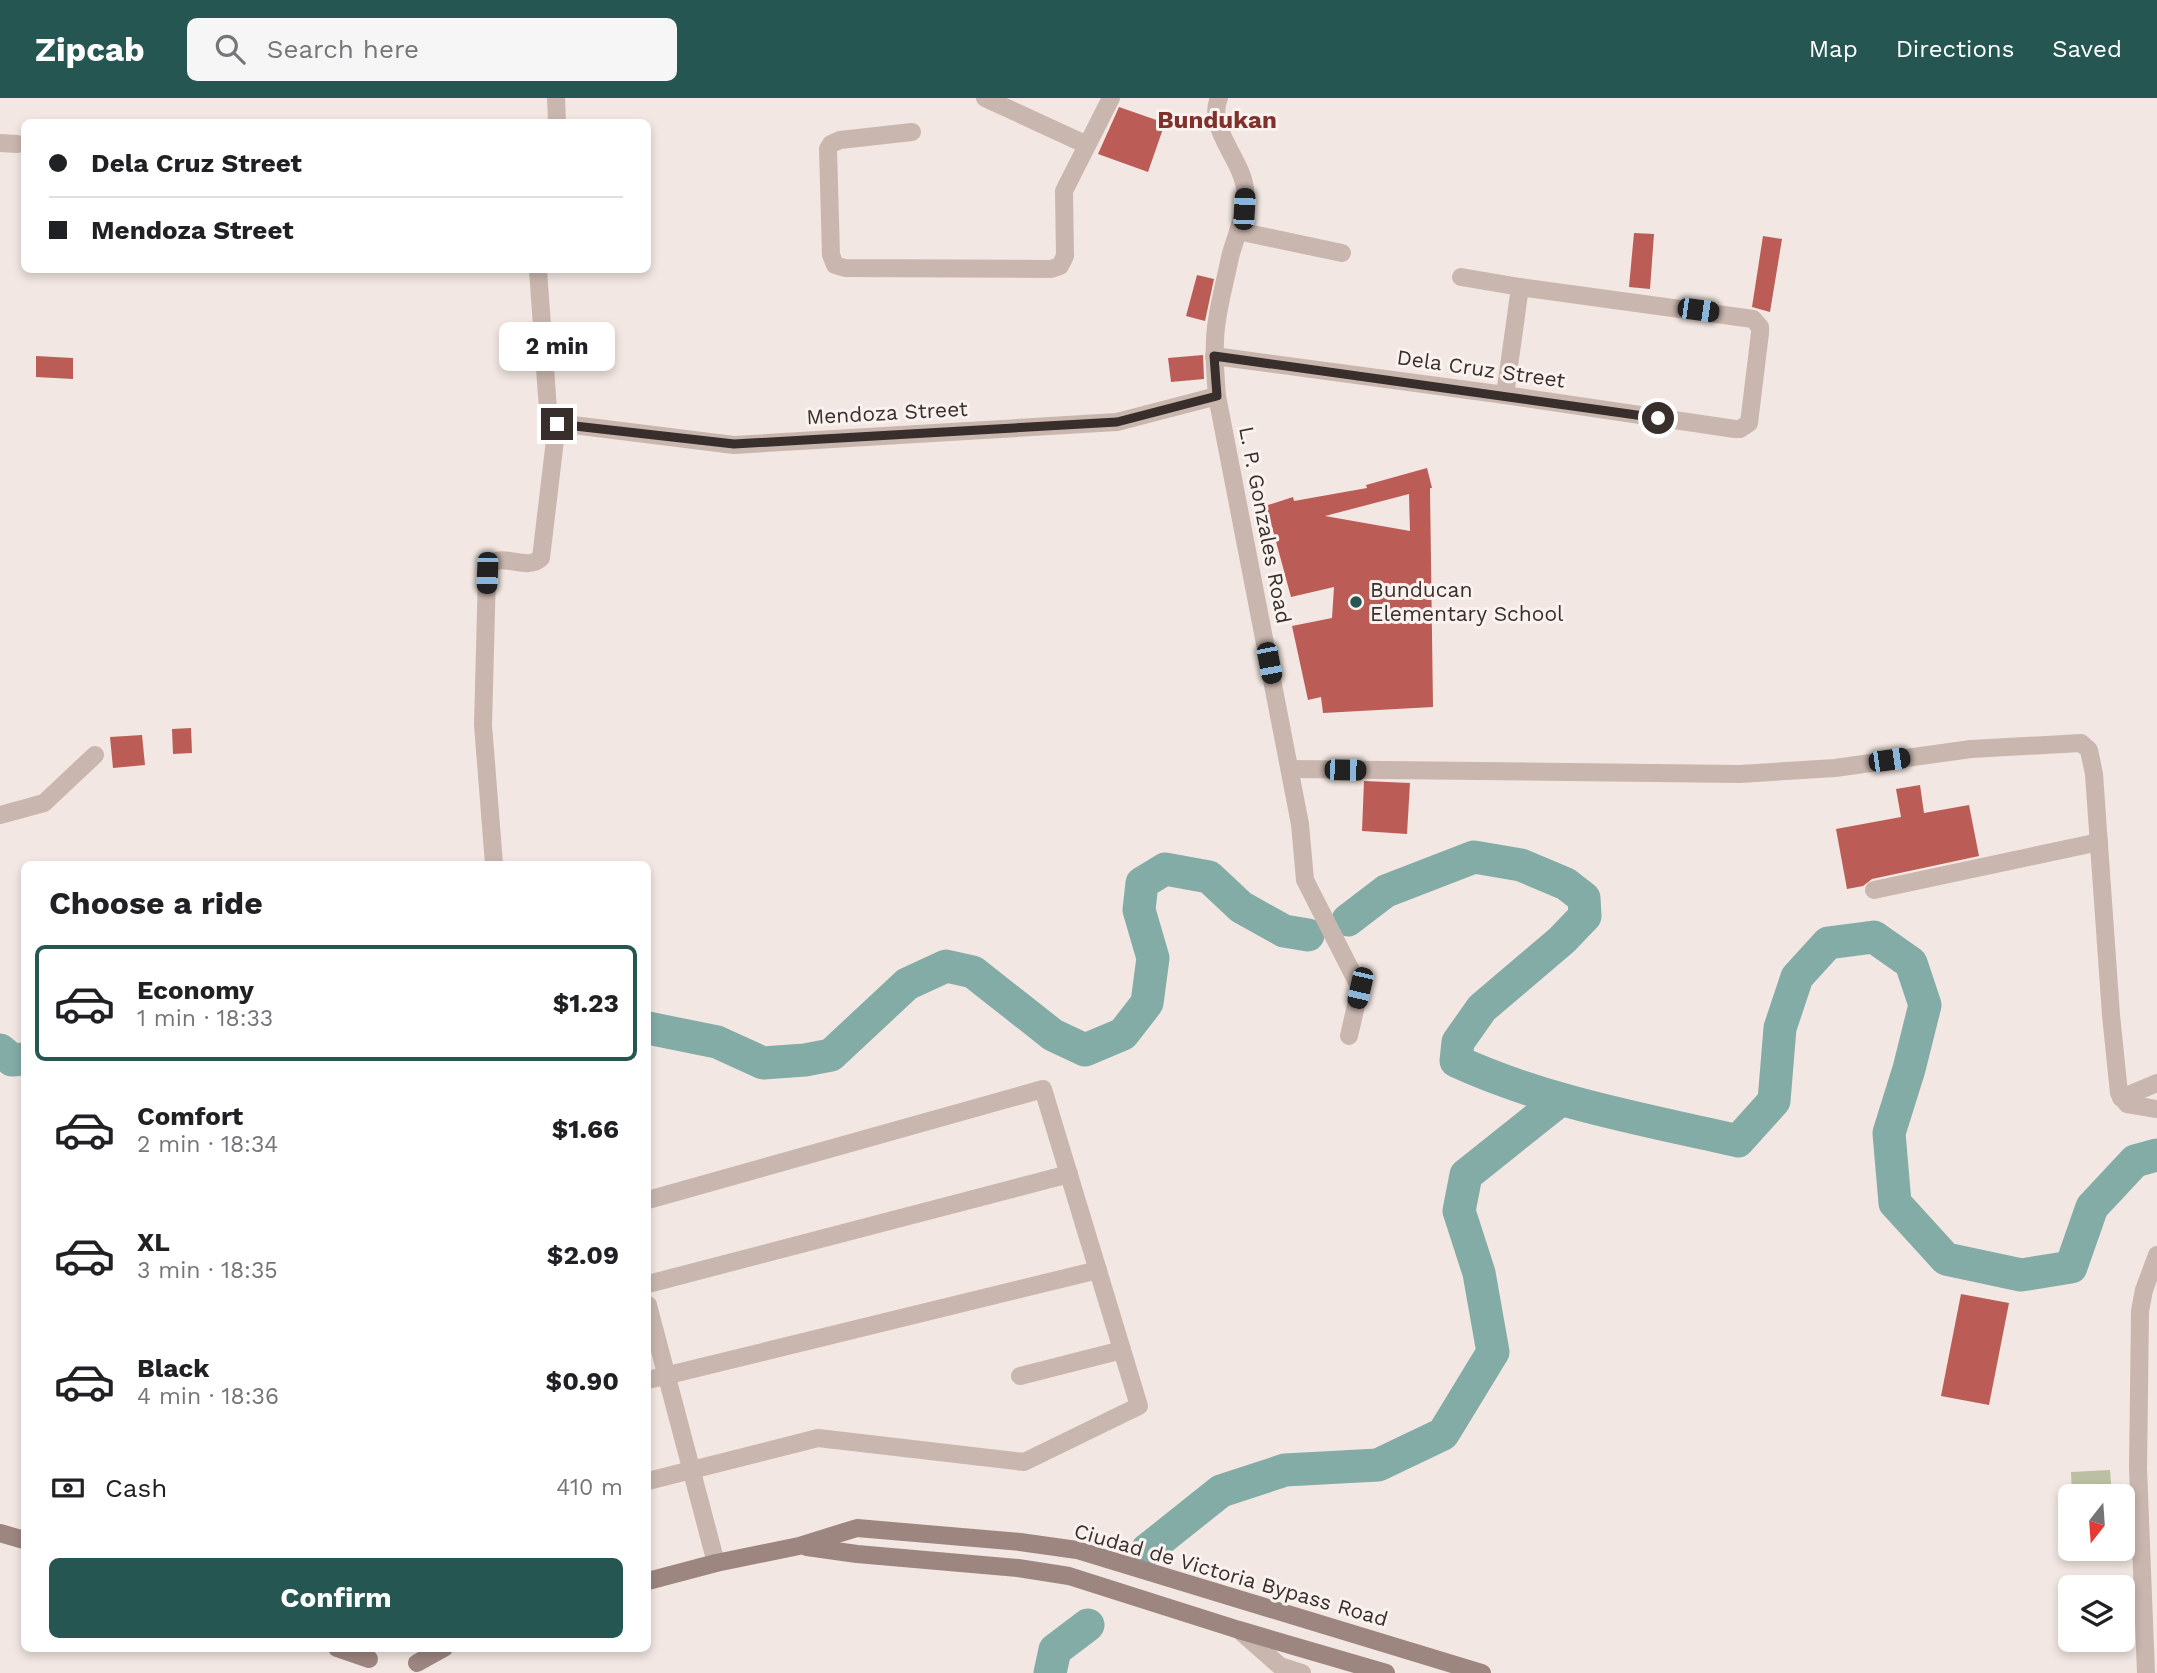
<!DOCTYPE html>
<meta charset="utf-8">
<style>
body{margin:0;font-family:"Work Sans",sans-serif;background:#f6f6f6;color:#202124;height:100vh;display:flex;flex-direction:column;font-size:26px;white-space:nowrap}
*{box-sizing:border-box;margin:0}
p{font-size:23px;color:#757577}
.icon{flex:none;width:38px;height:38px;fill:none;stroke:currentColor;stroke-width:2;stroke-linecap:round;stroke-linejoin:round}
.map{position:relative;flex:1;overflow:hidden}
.sheet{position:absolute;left:21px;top:763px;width:630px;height:791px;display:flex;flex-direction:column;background:#fff;border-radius:10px;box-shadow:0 4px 10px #0003}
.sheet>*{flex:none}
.banner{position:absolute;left:21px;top:21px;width:630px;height:154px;border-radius:10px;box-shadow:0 4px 10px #0003;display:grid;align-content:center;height:154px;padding:0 28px;background:#fff}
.needle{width:46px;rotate:197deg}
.controls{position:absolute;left:2058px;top:1386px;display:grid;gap:14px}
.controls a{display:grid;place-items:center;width:77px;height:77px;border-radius:10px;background:#fff;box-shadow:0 4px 10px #0003;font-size:35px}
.end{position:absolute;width:32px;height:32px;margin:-16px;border:9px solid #382e2c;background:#fff;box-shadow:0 0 0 4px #fff}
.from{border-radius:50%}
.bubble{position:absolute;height:49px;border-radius:10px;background:#fff;box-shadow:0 4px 10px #0003;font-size:23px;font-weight:700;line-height:49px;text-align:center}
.car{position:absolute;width:21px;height:42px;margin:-21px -10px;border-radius:9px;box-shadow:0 0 5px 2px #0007;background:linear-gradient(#222 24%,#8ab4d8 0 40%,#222 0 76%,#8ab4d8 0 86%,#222 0)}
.banner b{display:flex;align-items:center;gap:24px;height:66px;font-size:26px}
.banner b+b{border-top:2px solid #e0e0e0}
.banner i{width:18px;height:18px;background:#202124}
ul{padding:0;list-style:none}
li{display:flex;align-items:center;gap:21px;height:116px;margin:0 14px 10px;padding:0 14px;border:4px solid transparent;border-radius:10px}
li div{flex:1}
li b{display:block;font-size:26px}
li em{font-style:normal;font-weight:700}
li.selected{border-color:#255651}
li>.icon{width:63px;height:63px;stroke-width:1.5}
h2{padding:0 28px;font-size:32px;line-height:84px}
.pay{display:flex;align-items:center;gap:18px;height:77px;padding:0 28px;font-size:26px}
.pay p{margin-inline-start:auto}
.button{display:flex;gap:14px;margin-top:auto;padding:14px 28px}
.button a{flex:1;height:80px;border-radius:10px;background:#255651;color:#fff;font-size:28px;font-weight:700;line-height:80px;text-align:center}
header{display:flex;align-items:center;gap:42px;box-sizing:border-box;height:98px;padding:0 35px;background:#255651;color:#fff}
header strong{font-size:33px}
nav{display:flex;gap:38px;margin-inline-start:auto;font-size:24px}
.search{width:490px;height:63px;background:#f6f6f6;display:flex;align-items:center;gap:18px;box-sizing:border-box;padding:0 24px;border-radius:10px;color:#757577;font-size:26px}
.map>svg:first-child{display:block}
.green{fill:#bbc0a3}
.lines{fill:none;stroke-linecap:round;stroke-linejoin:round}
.river{stroke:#83aca6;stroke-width:33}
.building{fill:#bb5d56;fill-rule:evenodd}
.street{stroke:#c9b6ae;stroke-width:18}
.secondary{stroke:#9d8580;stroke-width:18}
.route{stroke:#382e2c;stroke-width:9}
.poi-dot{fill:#255651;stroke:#f9f2ee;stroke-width:2.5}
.labels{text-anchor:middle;stroke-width:6;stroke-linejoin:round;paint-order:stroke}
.street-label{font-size:21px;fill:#382e2c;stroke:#f9f2ee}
.poi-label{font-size:21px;fill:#382e2c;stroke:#f9f2ee;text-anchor:start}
.quarter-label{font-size:24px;font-weight:bold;fill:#80312c;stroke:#f9f2ee}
</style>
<header>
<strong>Zipcab</strong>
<div class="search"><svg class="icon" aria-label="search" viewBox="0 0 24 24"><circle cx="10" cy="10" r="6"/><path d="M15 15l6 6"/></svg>Search here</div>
<nav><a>Map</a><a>Directions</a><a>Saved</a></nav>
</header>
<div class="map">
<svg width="2157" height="1575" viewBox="0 0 2157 1575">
<rect width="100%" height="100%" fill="#f2e7e2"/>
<path class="green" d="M 2110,1372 L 2112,1398 L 2072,1398 L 2071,1374 Z"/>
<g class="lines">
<g class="river">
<path d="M 1348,822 L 1386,793 L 1474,759 L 1521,767 L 1566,786 L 1584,800 L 1585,818 L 1562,842 L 1482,910 L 1458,944 L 1456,963 C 1545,1004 1642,1021 1738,1043 L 1774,1003 L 1780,930 L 1797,879 L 1828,845 L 1874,839 L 1911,865 L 1925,907 L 1909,971 L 1889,1035 L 1895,1105 L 1946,1161 L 2021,1177 L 2071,1169 L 2092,1109 L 2135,1063 L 2157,1057"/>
<path d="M 648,930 L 717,944 L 763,965 L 805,962 L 831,957 L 907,886 L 946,868 L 973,874 L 1053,937 L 1085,952 L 1123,936 L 1147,905 L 1153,860 L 1139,812 L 1142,785 L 1165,771 L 1209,779 L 1241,809 L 1284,833 L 1308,837"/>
<path d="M 0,952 L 12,962 L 24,961"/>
<path d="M 1147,1452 L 1221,1393 L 1285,1372 L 1378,1367 L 1443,1336 L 1493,1254 L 1479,1175 L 1459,1113 L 1466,1077 L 1560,1002"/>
<path d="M 1050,1575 L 1055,1552 L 1088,1527"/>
</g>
</g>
<g class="building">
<path d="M 1119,9 L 1165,25 L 1148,74 L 1098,56 Z"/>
<path d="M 1634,135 L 1654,136 L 1650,191 L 1629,189 Z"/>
<path d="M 1763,138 L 1782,141 L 1770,214 L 1752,209 Z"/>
<path d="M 1197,177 L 1214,181 L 1205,223 L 1186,218 Z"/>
<path d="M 1203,257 L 1204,281 L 1171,284 L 1168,260 Z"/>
<path d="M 36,258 L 73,260 L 73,281 L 36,279 Z"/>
<path d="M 1427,370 L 1432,390 L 1430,390 L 1433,609 L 1323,615 L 1321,599 L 1308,602 L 1292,528 L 1332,520 L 1334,489 L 1291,499 L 1271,425 L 1265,408 L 1293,399 L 1294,403 L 1367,390 L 1366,387 ZM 1409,396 L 1410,433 L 1325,418 Z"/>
<path d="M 191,630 L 192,655 L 173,656 L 172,631 Z"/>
<path d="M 142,637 L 145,667 L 113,670 L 110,639 Z"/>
<path d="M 1364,683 L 1410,685 L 1407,736 L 1362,733 Z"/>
<path d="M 1920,687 L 1924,715 L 1969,707 L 1979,758 L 1872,781 L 1863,788 L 1847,791 L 1836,731 L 1901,719 L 1896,691 Z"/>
<path d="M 1961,1196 L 2009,1205 L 1989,1307 L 1941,1298 Z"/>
</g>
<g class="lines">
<g class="street">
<path d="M 556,0 L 557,24"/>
<path d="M 985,0 L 1087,47"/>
<path d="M 1219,0 C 1206,30 1242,61 1245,91 C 1247,114 1236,137 1230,159 C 1226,180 1220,201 1217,222 C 1213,247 1215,273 1217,298 L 1300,726 L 1305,782 L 1360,890 L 1349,938"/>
<path d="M 912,34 L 840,42 L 831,46 L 828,51 L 831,157 L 835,167 L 845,170 L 1051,171 L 1060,168 L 1065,158 L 1064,93 L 1111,0"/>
<path d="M 0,45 L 17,46"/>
<path d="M 1238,133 L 1342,155"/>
<path d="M 1461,179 L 1520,189 L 1505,297"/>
<path d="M 1214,258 L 1505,297 L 1735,331 L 1740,331 L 1749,325 L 1760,235 L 1760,229 L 1753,221 L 1520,189"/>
<path d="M 557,325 L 734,347 L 1117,324 L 1217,298"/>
<path d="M 1290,671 L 1740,676 L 1835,670 L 1971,651 L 2081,645 L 2089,652 L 2094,676 L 2111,917 L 2119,995 L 2127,1006 L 2157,1011"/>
<path d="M 0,717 L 44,705 L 95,657"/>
<path d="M 494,766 L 483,627 L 487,475 C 494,447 525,476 541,460 L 557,325 L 553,323 L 548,312 L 538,172"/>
<path d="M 1874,792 L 2099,744"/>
<path d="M 2121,1000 L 2157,985"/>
<path d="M 648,1102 L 1043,991 L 1139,1308 L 1024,1364 L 818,1340 L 648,1383"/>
<path d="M 648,1186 L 1069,1076"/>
<path d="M 648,1207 L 716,1465"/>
<path d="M 1020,1278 L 1122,1252"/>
<path d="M 648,1282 L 1098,1172"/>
<path d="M 1239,1532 L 1280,1568 L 1302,1575"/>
<path d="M 2146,1575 L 2138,1370 L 2140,1213 L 2144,1192 L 2157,1157"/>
</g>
<g class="secondary">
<path d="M 0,1435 L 24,1442"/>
<path d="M 807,1449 L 857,1456 L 1018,1470 L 1069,1478 L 1239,1532 L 1386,1575"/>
<path d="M 648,1483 L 716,1465 L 799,1448 L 857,1430 L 1020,1444 L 1077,1452 L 1482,1575"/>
<path d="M 337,1550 L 369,1561"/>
<path d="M 417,1565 L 444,1550"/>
</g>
</g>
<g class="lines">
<path class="route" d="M 557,326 L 734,346 L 1117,324 L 1217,298 L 1214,258 L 1658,320"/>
</g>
<circle class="poi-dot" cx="1356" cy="504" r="7"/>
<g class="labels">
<g class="street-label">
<text transform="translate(1481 271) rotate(8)" y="7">Dela Cruz Street</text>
<text transform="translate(887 315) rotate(-3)" y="7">Mendoza Street</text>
<text transform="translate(1265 427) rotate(79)" y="7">L. P. Gonzales Road</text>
<text transform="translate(1231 1477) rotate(16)" y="7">Ciudad de Victoria Bypass Road</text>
</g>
<g class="poi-label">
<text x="1370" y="499">Bunducan<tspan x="1370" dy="24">Elementary School</tspan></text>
</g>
<g class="quarter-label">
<text x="1217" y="30">Bundukan</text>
</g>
</g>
</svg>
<div class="controls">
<a><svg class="needle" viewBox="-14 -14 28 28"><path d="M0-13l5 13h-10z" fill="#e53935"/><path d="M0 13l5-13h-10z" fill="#757577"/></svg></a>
<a><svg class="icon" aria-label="layers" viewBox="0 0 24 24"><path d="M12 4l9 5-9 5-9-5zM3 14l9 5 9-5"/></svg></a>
</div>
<i class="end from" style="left:1658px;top:320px"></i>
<i class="end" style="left:557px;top:326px"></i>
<div class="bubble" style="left:499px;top:224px;width:116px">2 min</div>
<i class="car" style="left:1244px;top:111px;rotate:3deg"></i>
<i class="car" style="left:1698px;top:212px;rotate:98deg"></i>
<i class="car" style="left:487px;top:475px;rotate:182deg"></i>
<i class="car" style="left:1269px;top:565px;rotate:169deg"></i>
<i class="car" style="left:1889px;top:662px;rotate:82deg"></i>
<i class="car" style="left:1345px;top:672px;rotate:91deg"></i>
<i class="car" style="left:1360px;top:890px;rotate:193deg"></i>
<div class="banner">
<b><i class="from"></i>Dela Cruz Street</b>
<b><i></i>Mendoza Street</b>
</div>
<section class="sheet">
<h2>Choose a ride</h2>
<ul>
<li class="selected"><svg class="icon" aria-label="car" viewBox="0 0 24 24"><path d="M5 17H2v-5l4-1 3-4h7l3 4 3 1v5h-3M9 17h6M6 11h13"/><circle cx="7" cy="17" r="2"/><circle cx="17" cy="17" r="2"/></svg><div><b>Economy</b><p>1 min · 18:33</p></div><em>$1.23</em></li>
<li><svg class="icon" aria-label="car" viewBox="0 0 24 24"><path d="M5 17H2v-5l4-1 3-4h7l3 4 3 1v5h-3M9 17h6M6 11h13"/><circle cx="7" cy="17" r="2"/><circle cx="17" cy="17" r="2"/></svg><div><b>Comfort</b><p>2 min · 18:34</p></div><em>$1.66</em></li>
<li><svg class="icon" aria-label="car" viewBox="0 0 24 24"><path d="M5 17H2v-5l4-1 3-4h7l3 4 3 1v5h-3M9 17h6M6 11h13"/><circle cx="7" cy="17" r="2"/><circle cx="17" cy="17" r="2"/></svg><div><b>XL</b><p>3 min · 18:35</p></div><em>$2.09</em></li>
<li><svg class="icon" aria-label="car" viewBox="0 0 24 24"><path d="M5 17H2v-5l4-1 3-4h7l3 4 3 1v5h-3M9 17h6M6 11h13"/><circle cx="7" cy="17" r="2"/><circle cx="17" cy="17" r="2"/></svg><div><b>Black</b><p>4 min · 18:36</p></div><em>$0.90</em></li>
</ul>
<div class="pay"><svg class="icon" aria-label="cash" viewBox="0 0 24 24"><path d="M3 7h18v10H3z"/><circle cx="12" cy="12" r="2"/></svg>Cash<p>410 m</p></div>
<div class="button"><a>Confirm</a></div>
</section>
</div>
